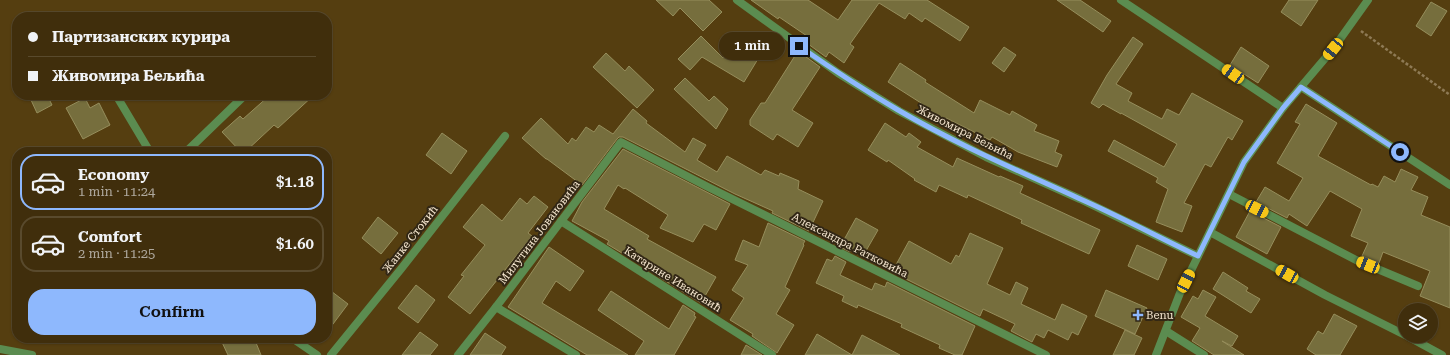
<!DOCTYPE html>
<meta charset="utf-8">
<style>
body{margin:0;font-family:"Roboto Serif",serif;background:#4b3a1a;color:#f1f3f6;height:100vh;display:flex;flex-direction:column;font-size:15px;white-space:nowrap}
*{box-sizing:border-box;margin:0}
p{font-size:13px;color:#aea89d}
.icon{flex:none;width:22px;height:22px;fill:none;stroke:currentColor;stroke-width:2;stroke-linecap:round;stroke-linejoin:round}
.map{position:relative;flex:1;overflow:hidden}
.side{position:absolute;left:12px;top:147px;width:320px;height:196px;display:flex;flex-direction:column;background:#402e0c;border-radius:16px;box-shadow:0 1px 3px #0004,0 0 0 1px #594a2d}
.side>*{flex:none}
.hud{position:absolute;left:12px;top:12px;width:320px;height:88px;border-radius:16px;box-shadow:0 1px 3px #0004,0 0 0 1px #594a2d;display:grid;align-content:center;height:88px;padding:0 16px;background:#402e0c}
.buttons{position:absolute;left:1398px;top:303px;display:grid;gap:8px}
.buttons a{display:grid;place-items:center;width:40px;height:40px;border-radius:50%;background:#402e0c;box-shadow:0 1px 3px #0004,0 0 0 1px #594a2d;font-size:20px}
.end{position:absolute;width:18px;height:18px;margin:-9px;border:5px solid #8eb8fd;background:#111;box-shadow:0 0 0 2px #111}
.from{border-radius:50%}
.bubble{position:absolute;height:28px;border-radius:14px;background:#402e0c;box-shadow:0 1px 3px #0004,0 0 0 1px #594a2d;font-size:13px;font-weight:600;line-height:28px;text-align:center}
.car{position:absolute;width:12px;height:24px;margin:-12px -6px;border-radius:5px;box-shadow:0 0 3px 1px #0007;background:linear-gradient(#f5c518 24%,#345 0 40%,#f5c518 0 76%,#345 0 86%,#f5c518 0)}
.hud b{display:flex;align-items:center;gap:14px;height:38px;font-size:15px}
.hud b+b{border-top:1px solid #594a2d}
.hud i{width:10px;height:10px;background:#f1f3f6}
ul{padding:7px 0 0;list-style:none}
li{display:flex;align-items:center;gap:12px;height:56px;margin:0 8px 6px;padding:0 8px;border:2px solid #594a2d;border-radius:16px}
li div{flex:1}
li b{display:block;font-size:15px}
li em{font-style:normal;font-weight:600}
li.active{border-color:#8eb8fd}
li>.icon{width:36px;height:36px;stroke-width:1.5}
.cta{display:flex;gap:8px;margin-top:auto;padding:8px 16px}
.cta a{flex:1;height:46px;border-radius:16px;background:#8eb8fd;color:#111;font-size:16px;font-weight:600;line-height:46px;text-align:center}
.map>svg:first-child{display:block}
.building{fill:#766e3d;stroke:#968e5c}
.lines{fill:none;stroke-linecap:round;stroke-linejoin:round}
.path{stroke:#8e7a55;stroke-width:2.5;stroke-dasharray:3 2;stroke-linecap:butt}
.service{stroke:#5b8c50;stroke-width:8}
.minor{stroke:#5b8c50;stroke-width:8}
.tertiary{stroke:#5b8c50;stroke-width:8}
.route{stroke:#8eb8fd;stroke-width:5}
.poi-dot{fill:#8eb8fd;stroke:#322715;stroke-width:1.5}
.labels{text-anchor:middle;stroke-width:4;stroke-linejoin:round;paint-order:stroke}
.street-label{font-size:11px;fill:#f6e7d0;stroke:#322715}
.poi-label{font-size:11px;fill:#f6e7d0;stroke:#322715;text-anchor:start}
</style>
<div class="map">
<svg width="1450" height="355" viewBox="0 0 1450 355">
<rect width="100%" height="100%" fill="#553e10"/>
<g class="building">
<path d="M 656,0 L 709,0 L 722,12 L 703,31 L 680,8 L 673,16 Z"/>
<path d="M 751,0 L 808,0 L 838,20 L 852,0 L 927,0 L 969,27 L 960,41 L 925,18 L 922,22 L 909,13 L 905,19 L 879,3 L 850,44 L 854,47 L 844,63 L 829,52 L 826,57 L 804,41 L 807,36 L 779,17 L 778,19 Z"/>
<path d="M 1057,0 L 1080,0 L 1111,21 L 1103,32 Z"/>
<path d="M 1289,0 L 1318,0 L 1301,26 L 1281,12 Z"/>
<path d="M 1431,2 L 1447,11 L 1431,36 L 1416,26 Z"/>
<path d="M 701,36 L 723,58 L 733,42 L 743,49 L 749,40 L 764,49 L 744,82 L 702,57 L 690,70 L 678,59 Z"/>
<path d="M 1133,37 L 1143,44 L 1116,84 L 1132,93 L 1128,101 L 1162,119 L 1167,109 L 1179,115 L 1192,93 L 1243,121 L 1232,140 L 1228,137 L 1211,167 L 1205,164 L 1184,203 L 1192,206 L 1182,232 L 1156,222 L 1168,189 L 1156,182 L 1158,178 L 1108,151 L 1114,140 L 1164,167 L 1177,144 L 1121,113 L 1121,114 L 1103,104 L 1099,108 L 1091,103 L 1107,75 Z"/>
<path d="M 1004,47 L 1016,55 L 1004,72 L 992,63 Z"/>
<path d="M 1241,47 L 1269,66 L 1258,83 L 1230,65 Z"/>
<path d="M 798,51 L 820,67 L 792,110 L 813,123 L 798,147 L 777,134 L 773,140 L 750,125 L 750,120 L 761,103 L 765,103 Z"/>
<path d="M 606,53 L 625,71 L 629,66 L 654,90 L 637,108 L 593,67 Z"/>
<path d="M 900,63 L 926,80 L 925,82 L 974,113 L 980,100 L 1010,115 L 1012,111 L 1037,125 L 1034,131 L 1059,141 L 1055,152 L 1062,155 L 1057,167 L 1018,152 L 992,137 L 990,140 L 946,118 L 943,121 L 920,106 L 921,103 L 888,82 Z"/>
<path d="M 685,78 L 709,101 L 714,96 L 728,109 L 716,129 L 674,89 Z"/>
<path d="M 40,95 L 47,95 L 52,105 L 37,113 L 31,100 Z"/>
<path d="M 270,95 L 314,95 L 278,128 L 274,125 L 245,152 L 241,152 L 222,132 L 240,116 L 243,119 Z"/>
<path d="M 85,98 L 90,108 L 99,103 L 110,125 L 83,139 L 66,108 Z"/>
<path d="M 1306,104 L 1337,123 L 1318,156 L 1371,185 L 1372,184 L 1378,187 L 1384,176 L 1395,182 L 1401,169 L 1418,177 L 1411,190 L 1428,197 L 1421,215 L 1450,227 L 1450,308 L 1420,296 L 1430,271 L 1383,252 L 1379,263 L 1362,256 L 1368,243 L 1351,236 L 1362,209 L 1330,191 L 1307,226 L 1289,214 L 1287,218 L 1256,202 L 1265,187 L 1289,201 L 1303,178 L 1277,163 L 1300,124 L 1295,122 Z"/>
<path d="M 633,109 L 647,121 L 646,123 L 685,152 L 693,138 L 706,145 L 697,160 L 717,172 L 727,156 L 761,175 L 765,170 L 779,176 L 780,173 L 799,181 L 798,189 L 823,201 L 809,231 L 772,213 L 773,211 L 735,194 L 623,137 L 619,137 L 617,139 L 582,185 L 547,159 L 546,159 L 522,138 L 541,118 L 568,144 L 572,138 L 576,141 L 586,127 L 594,132 L 599,125 L 613,134 Z"/>
<path d="M 885,123 L 906,137 L 909,133 L 921,142 L 917,147 L 953,167 L 957,158 L 999,177 L 1000,176 L 1023,186 L 1020,193 L 1100,230 L 1089,254 L 1021,223 L 1022,220 L 968,195 L 967,198 L 939,185 L 936,192 L 914,180 L 915,179 L 888,160 L 887,162 L 868,150 Z"/>
<path d="M 442,133 L 467,151 L 451,174 L 426,155 Z"/>
<path d="M 623,149 L 730,204 L 716,230 L 704,224 L 693,242 L 660,228 L 668,215 L 625,188 L 624,189 L 618,185 L 604,209 L 649,236 L 647,239 L 716,277 L 701,303 L 659,277 L 660,276 L 607,244 L 609,241 L 572,221 L 582,202 Z"/>
<path d="M 534,196 L 548,207 L 528,233 L 532,236 L 470,314 L 448,297 L 464,276 L 461,275 L 485,245 L 463,227 L 482,204 L 502,221 L 520,198 L 527,204 Z"/>
<path d="M 1250,211 L 1281,227 L 1267,254 L 1236,237 Z"/>
<path d="M 378,217 L 398,233 L 381,254 L 362,238 Z"/>
<path d="M 856,218 L 878,230 L 863,256 L 852,249 L 850,252 L 840,247 Z"/>
<path d="M 768,223 L 805,241 L 803,244 L 804,245 L 785,287 L 790,290 L 776,314 L 794,325 L 777,353 L 752,336 L 753,334 L 730,320 L 744,298 L 732,290 L 748,265 L 735,260 L 743,240 L 759,247 Z"/>
<path d="M 970,233 L 1003,248 L 987,284 L 1010,295 L 1016,282 L 1028,288 L 1021,304 L 1055,320 L 1062,304 L 1087,316 L 1078,335 L 1072,332 L 1068,340 L 1048,330 L 1044,338 L 1036,334 L 1032,342 L 1011,331 L 1015,324 L 983,309 L 980,316 L 892,272 L 909,241 L 951,264 L 956,255 L 959,257 Z"/>
<path d="M 1137,245 L 1167,259 L 1158,280 L 1128,266 Z"/>
<path d="M 549,247 L 584,271 L 570,291 L 556,281 L 542,303 L 628,355 L 587,355 L 508,307 Z"/>
<path d="M 835,256 L 846,262 L 840,275 L 872,290 L 875,283 L 885,287 L 887,282 L 975,326 L 962,355 L 955,355 L 939,348 L 940,345 L 901,327 L 902,324 L 858,305 L 857,308 L 842,301 L 844,296 L 816,283 L 827,259 L 832,261 Z"/>
<path d="M 1223,272 L 1248,288 L 1246,291 L 1260,299 L 1251,313 L 1213,289 Z"/>
<path d="M 416,285 L 435,300 L 418,323 L 398,308 Z"/>
<path d="M 327,288 L 348,304 L 327,332 Z"/>
<path d="M 1106,290 L 1147,308 L 1135,334 L 1095,316 Z"/>
<path d="M 1203,290 L 1216,297 L 1205,316 L 1238,336 L 1232,346 L 1222,341 L 1244,355 L 1214,355 L 1192,341 L 1200,328 L 1181,317 L 1193,296 L 1198,299 Z"/>
<path d="M 611,291 L 669,329 L 683,305 L 695,313 L 694,316 L 696,317 L 674,355 L 635,355 L 644,341 L 598,310 Z"/>
<path d="M 1334,314 L 1357,326 L 1340,355 L 1316,355 L 1307,349 L 1318,331 L 1323,334 Z"/>
<path d="M 1125,330 L 1142,338 L 1134,355 L 1113,355 Z"/>
<path d="M 420,332 L 438,345 L 430,355 L 402,355 Z"/>
<path d="M 485,333 L 506,347 L 501,355 L 470,355 Z"/>
<path d="M 817,334 L 852,355 L 862,335 L 900,355 L 805,355 Z"/>
<path d="M 220,338 L 254,338 L 261,355 L 228,355 Z"/>
<path d="M 746,345 L 762,355 L 741,355 Z"/>
</g>
<g class="lines">
<path class="path" d="M 1361,31 L 1450,95"/>
<path class="service" d="M 1229,194 L 1356,260 L 1418,286"/>
<g class="minor">
<path d="M 737,0 L 838,73 L 899,111 L 986,157 L 1080,199 L 1198,256"/>
<path d="M 1121,0 L 1283,108"/>
<path d="M 1301,87 L 1450,185"/>
<path d="M 116,95 L 150,152"/>
<path d="M 186,152 L 245,95"/>
<path d="M 561,221 L 772,355"/>
<path d="M 1210,232 L 1325,295 L 1405,335"/>
<path d="M 496,307 L 576,355"/>
<path d="M 1166,331 L 1204,355"/>
<path d="M 1407,336 L 1442,355"/>
<path d="M 292,338 L 317,355"/>
<path d="M 0,349 L 32,355"/>
<path d="M 331,355 L 401,269 L 505,136"/>
<path d="M 458,355 L 496,307 L 621,142 L 708,187 L 1046,355"/>
</g>
<path class="tertiary" d="M 1156,355 L 1180,293 L 1244,162 L 1283,108 L 1333,49 L 1368,0"/>
</g>
<g class="lines">
<path class="route" d="M 799,46 C 832,69 864,90 898,110 C 956,144 1017,170 1078,198 C 1119,216 1158,237 1198,256 L 1244,162 L 1283,108 L 1301,87 L 1400,152"/>
</g>
<path class="poi-dot" d="M1136 309h4v4h4v4h-4v4h-4v-4h-4v-4h4z"/>
<g class="labels">
<g class="street-label">
<text transform="translate(965 132) rotate(27)" y="4">Живомира Бељића</text>
<text transform="translate(539 232) rotate(-53)" y="4">Милутина Јовановића</text>
<text transform="translate(410 239) rotate(-52)" y="4">Жанке Стокић</text>
<text transform="translate(850 245) rotate(27)" y="4">Александра Ратковића</text>
<text transform="translate(673 279) rotate(32)" y="4">Катарине Ивановић</text>
</g>
<g class="poi-label">
<text x="1146" y="319">Benu</text>
</g>
</g>
</svg>
<div class="buttons">
<a><svg class="icon" aria-label="layers" viewBox="0 0 24 24"><path d="M12 4l9 5-9 5-9-5zM3 14l9 5 9-5"/></svg></a>
</div>
<i class="end from" style="left:1400px;top:152px"></i>
<i class="end" style="left:799px;top:46px"></i>
<div class="bubble" style="left:719px;top:32px;width:66px">1 min</div>
<i class="car" style="left:1333px;top:49px;rotate:219deg"></i>
<i class="car" style="left:1233px;top:74px;rotate:304deg"></i>
<i class="car" style="left:1257px;top:209px;rotate:117deg"></i>
<i class="car" style="left:1368px;top:265px;rotate:292deg"></i>
<i class="car" style="left:1287px;top:274px;rotate:299deg"></i>
<i class="car" style="left:1186px;top:281px;rotate:27deg"></i>
<div class="hud">
<b><i class="from"></i>Партизанских курира</b>
<b><i></i>Живомира Бељића</b>
</div>
<section class="side">
<ul>
<li class="active"><svg class="icon" aria-label="car" viewBox="0 0 24 24"><path d="M5 17H2v-5l4-1 3-4h7l3 4 3 1v5h-3M9 17h6M6 11h13"/><circle cx="7" cy="17" r="2"/><circle cx="17" cy="17" r="2"/></svg><div><b>Economy</b><p>1 min · 11:24</p></div><em>$1.18</em></li>
<li><svg class="icon" aria-label="car" viewBox="0 0 24 24"><path d="M5 17H2v-5l4-1 3-4h7l3 4 3 1v5h-3M9 17h6M6 11h13"/><circle cx="7" cy="17" r="2"/><circle cx="17" cy="17" r="2"/></svg><div><b>Comfort</b><p>2 min · 11:25</p></div><em>$1.60</em></li>
</ul>
<div class="cta"><a>Confirm</a></div>
</section>
</div>
